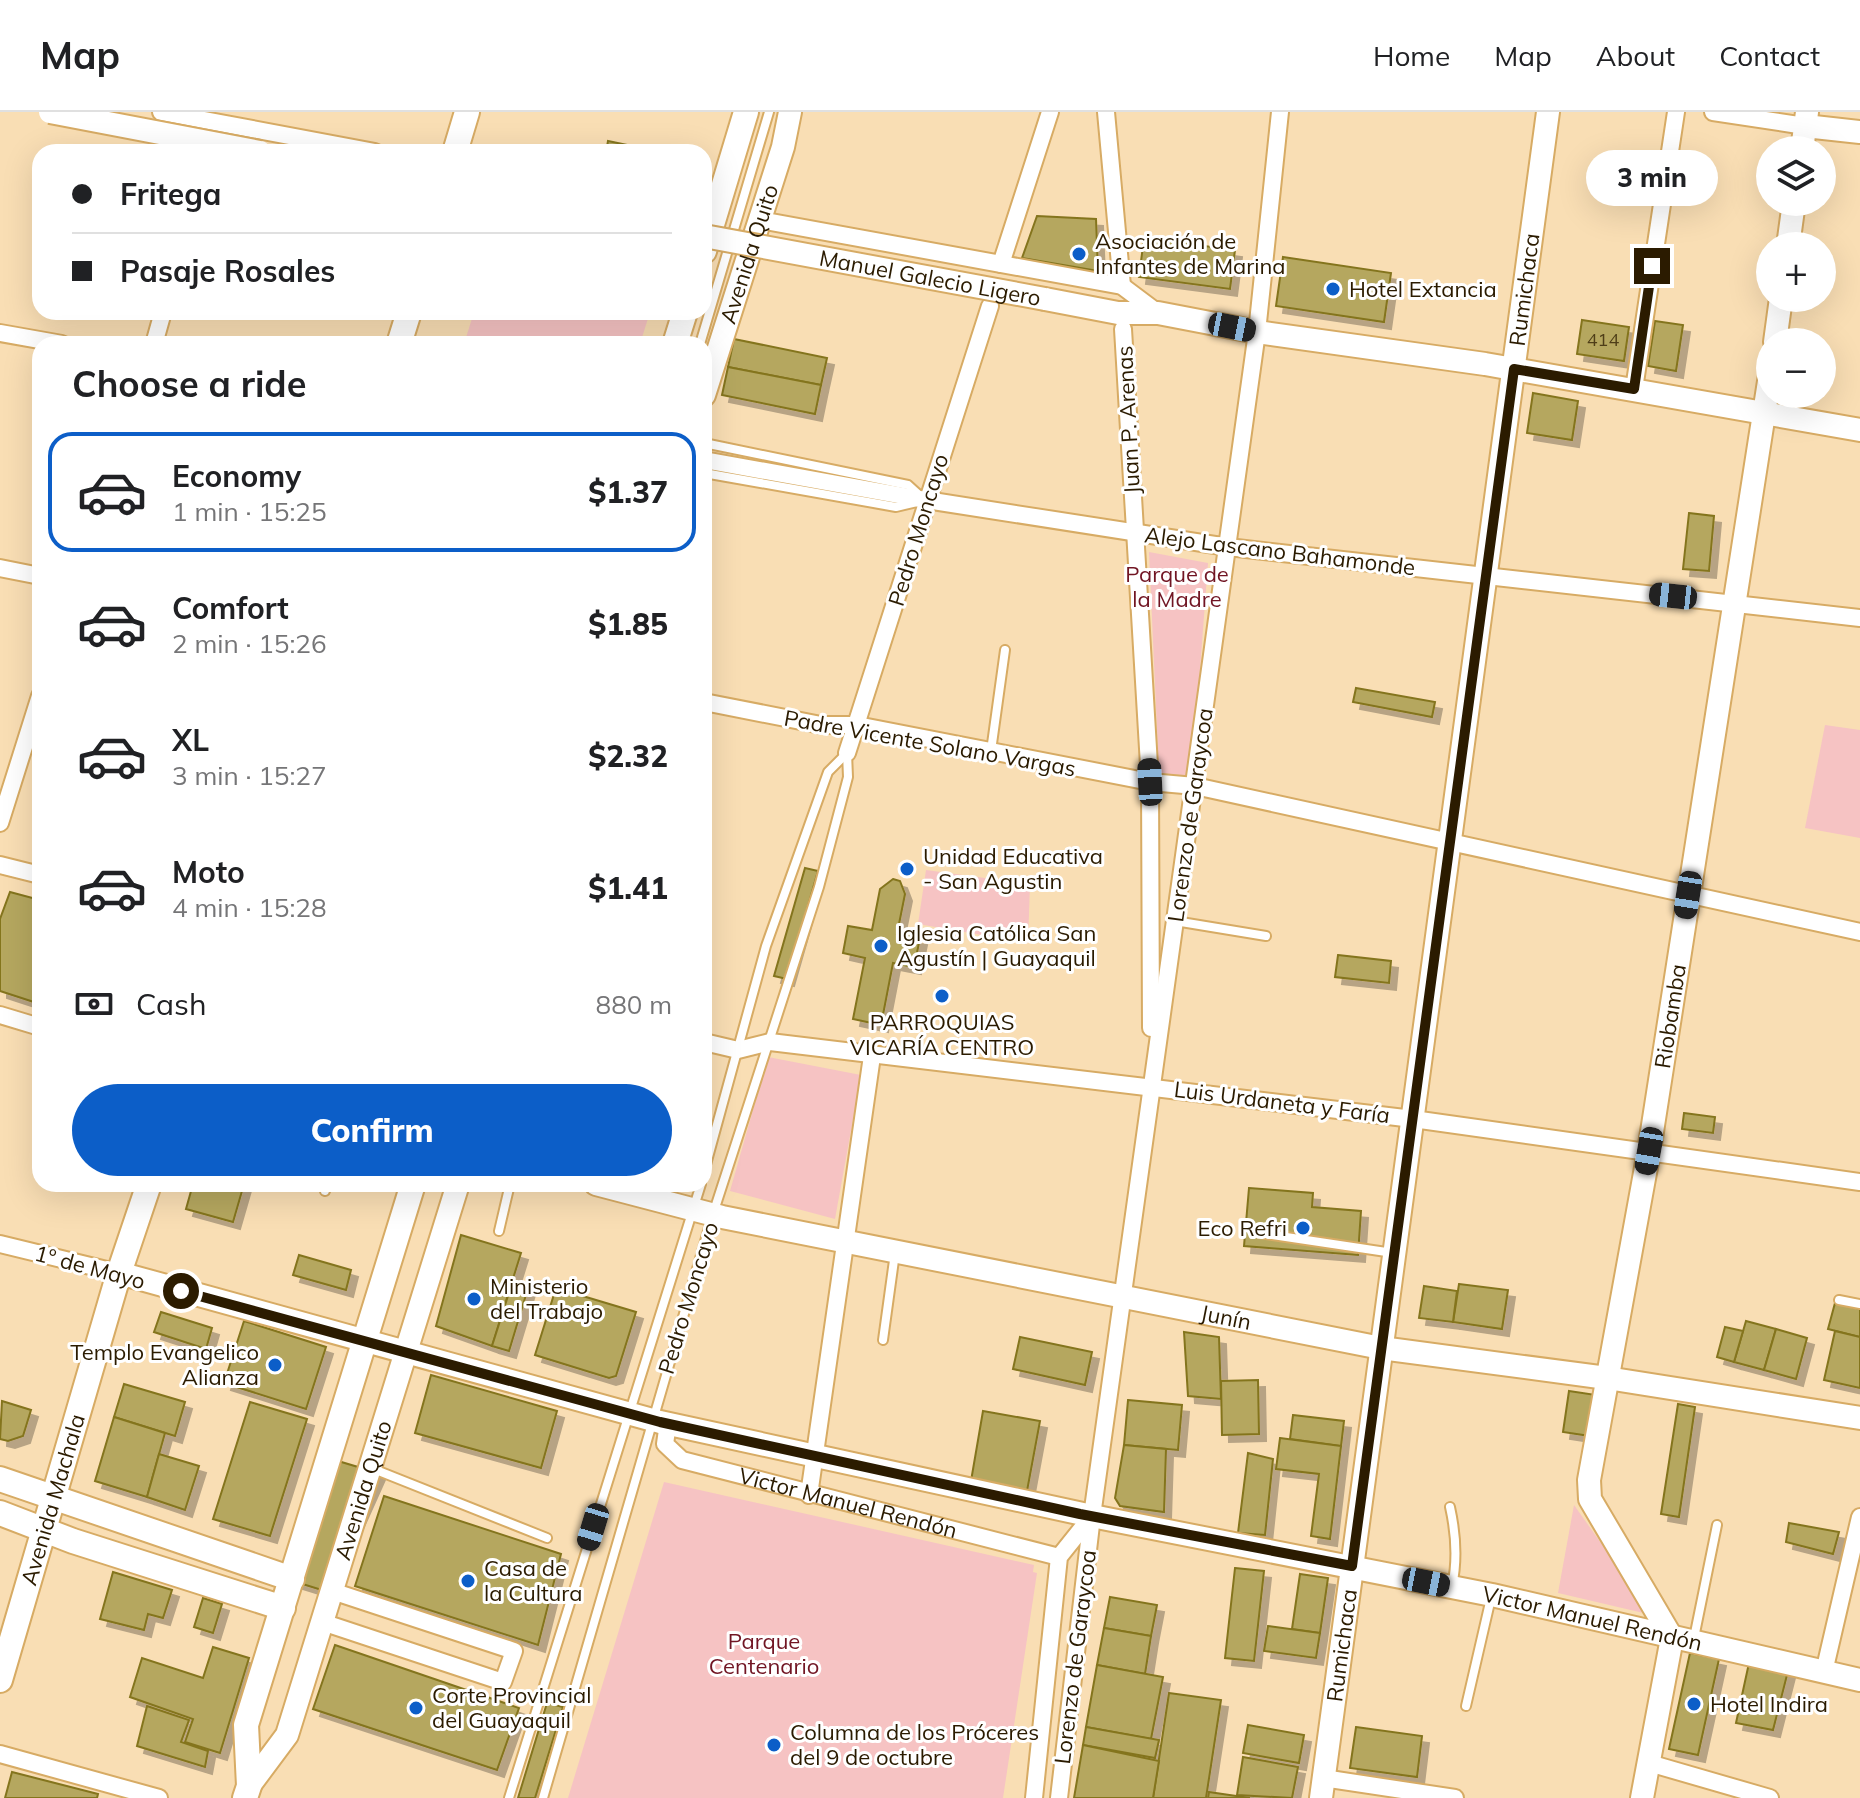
<!DOCTYPE html>
<meta charset="utf-8">
<style>
body{margin:0;font-family:Mulish,sans-serif;background:#f6f6f6;color:#202124;height:100vh;display:flex;flex-direction:column;font-size:30px;white-space:nowrap}
*{box-sizing:border-box;margin:0}
p{font-size:26px;color:#757577}
.icon{flex:none;width:44px;height:44px;fill:none;stroke:currentColor;stroke-width:2;stroke-linecap:round;stroke-linejoin:round}
.map{position:relative;flex:1;overflow:hidden}
.details{position:absolute;left:32px;top:224px;width:680px;height:856px;display:flex;flex-direction:column;background:#fff;border-radius:24px;box-shadow:0 8px 32px #0002}
.details>*{flex:none}
.guide{position:absolute;left:32px;top:32px;width:680px;height:176px;border-radius:24px;box-shadow:0 8px 32px #0002;display:grid;align-content:center;height:176px;padding:0 40px;background:#fff}
.fabs{position:absolute;left:1756px;top:24px;display:grid;gap:16px}
.fabs a{display:grid;place-items:center;width:80px;height:80px;border-radius:50%;background:#fff;box-shadow:0 8px 32px #0002;font-size:40px}
.end{position:absolute;width:36px;height:36px;margin:-18px;border:10px solid #2b1b00;background:#fff;box-shadow:0 0 0 4px #fff}
.from{border-radius:50%}
.bubble{position:absolute;height:56px;border-radius:28px;background:#fff;box-shadow:0 8px 32px #0002;font-size:26px;font-weight:800;line-height:56px;text-align:center}
.car{position:absolute;width:24px;height:48px;margin:-24px -12px;border-radius:10px;box-shadow:0 0 6px 2px #0007;background:linear-gradient(#222 24%,#8ab4d8 0 40%,#222 0 76%,#8ab4d8 0 86%,#222 0)}
.guide b{display:flex;align-items:center;gap:28px;height:76px;font-size:30px}
.guide b+b{border-top:2px solid #e0e0e0}
.guide i{width:20px;height:20px;background:#202124}
ul{padding:0;list-style:none}
li{display:flex;align-items:center;gap:24px;height:120px;margin:0 16px 12px;padding:0 24px;border:4px solid transparent;border-radius:24px}
li div{flex:1}
li b{display:block;font-size:30px}
li em{font-style:normal;font-weight:800}
li.current{border-color:#0c5ec8}
li>.icon{width:72px;height:72px;stroke-width:1.5}
h2{padding:0 40px;font-size:36px;line-height:96px}
.pay{display:flex;align-items:center;gap:20px;height:88px;padding:0 40px;font-size:30px}
.pay p{margin-inline-start:auto}
.action{display:flex;gap:16px;margin-top:auto;padding:16px 40px}
.action a{flex:1;height:92px;border-radius:48px;background:#0c5ec8;color:#fff;font-size:32px;font-weight:800;line-height:92px;text-align:center}
header{display:flex;align-items:center;gap:48px;box-sizing:border-box;height:112px;padding:0 40px;background:#fff;border-bottom:2px solid #e0e0e0}
header strong{font-size:38px}
nav{display:flex;gap:44px;margin-inline-start:auto;font-size:28px}
.map>svg:first-child{display:block}
.green{fill:#f6c3c3}
.building{fill:#b5a75e;stroke:#84741f;stroke-width:2;filter:url(#shadow)}
.lines{fill:none;stroke-linecap:round;stroke-linejoin:round}
.lane-casing{stroke:#d7ab64;stroke-width:12}
.street-casing{stroke:#d7ab64;stroke-width:20}
.secondary-casing{stroke:#d7ab64;stroke-width:26}
.primary-casing{stroke:#d7ab64;stroke-width:28}
.lane{stroke:#fff;stroke-width:8}
.street{stroke:#fff;stroke-width:16}
.secondary{stroke:#fff;stroke-width:22}
.primary{stroke:#fff;stroke-width:24}
.secondary-bridge-casing{stroke:#d7ab64;stroke-width:26;stroke-linecap:butt}
.secondary-bridge{stroke:#fff;stroke-width:22}
.route{stroke:#2b1b00;stroke-width:10}
.poi-dot{fill:#0c5ec8;stroke:#fff;stroke-width:3}
.labels{text-anchor:middle;stroke-width:6;stroke-linejoin:round;paint-order:stroke}
.number-label{font-size:18px;fill:#4e3e18}
.poi-label{font-size:22px;fill:#2b1b00;stroke:#fff;text-anchor:start}
.street-label{font-size:22px;fill:#2b1b00;stroke:#fff}
.park-label{font-size:22px;fill:#711523;stroke:#fff}
</style>
<header>
<strong>Map</strong>
<nav><a>Home</a><a>Map</a><a>About</a><a>Contact</a></nav>
</header>
<div class="map">
<svg width="1860" height="1686" viewBox="0 0 1860 1686">
<defs>
<filter id="shadow"><feDropShadow dx="7" dy="7" stdDeviation="0" flood-color="#0004"/></filter>
</defs>
<rect width="100%" height="100%" fill="#f9deb4"/>
<g class="green">
<path d="M 474,200 L 650,200 L 640,232 L 464,232 Z"/>
<path d="M 1149,440 L 1208,451 L 1192,664 L 1159,661 Z"/>
<path d="M 1825,613 L 1860,618 L 1860,726 L 1805,716 Z"/>
<path d="M 926,758 L 1030,772 L 1028,831 L 918,812 Z"/>
<path d="M 768,945 L 861,963 L 835,1107 L 730,1079 Z"/>
<path d="M 664,1370 L 1034,1453 L 1033,1460 L 1037,1461 L 1003,1686 L 568,1686 Z"/>
<path d="M 1574,1393 L 1652,1503 L 1558,1481 Z"/>
</g>
<g class="building">
<path d="M 608,29 L 661,40 L 606,40 Z"/>
<path d="M 1037,104 L 1096,107 L 1098,159 L 1022,146 Z"/>
<path d="M 1144,126 L 1235,138 L 1230,177 L 1139,165 Z"/>
<path d="M 1283,145 L 1391,161 L 1384,210 L 1276,194 Z"/>
<path d="M 1582,208 L 1629,215 L 1624,249 L 1577,242 Z"/>
<path d="M 1655,209 L 1683,213 L 1676,259 L 1648,254 Z"/>
<path d="M 734,227 L 827,246 L 821,273 L 728,255 Z"/>
<path d="M 728,255 L 821,273 L 815,302 L 722,283 Z"/>
<path d="M 1533,281 L 1578,289 L 1572,328 L 1527,321 Z"/>
<path d="M 1689,401 L 1714,404 L 1709,459 L 1683,457 Z"/>
<path d="M 1356,576 L 1435,590 L 1432,605 L 1353,590 Z"/>
<path d="M 805,756 L 818,759 L 787,867 L 774,864 Z"/>
<path d="M 893,767 L 900,769 L 905,782 L 897,822 L 920,826 L 914,855 L 893,851 L 881,913 L 853,907 L 865,846 L 843,841 L 848,814 L 872,818 L 880,777 Z"/>
<path d="M 10,780 L 40,788 L 40,892 L 0,879 L 0,807 Z"/>
<path d="M 1338,843 L 1391,849 L 1389,871 L 1335,865 Z"/>
<path d="M 1684,1001 L 1715,1005 L 1713,1021 L 1682,1017 Z"/>
<path d="M 193,1072 L 244,1072 L 233,1110 L 186,1097 Z"/>
<path d="M 1249,1076 L 1313,1081 L 1312,1095 L 1361,1099 L 1358,1143 L 1244,1134 Z"/>
<path d="M 461,1123 L 521,1141 L 492,1234 L 436,1214 Z"/>
<path d="M 299,1143 L 351,1158 L 346,1178 L 293,1163 Z"/>
<path d="M 513,1168 L 529,1173 L 509,1239 L 492,1234 Z"/>
<path d="M 1459,1172 L 1508,1178 L 1502,1217 L 1453,1210 Z"/>
<path d="M 1424,1174 L 1457,1179 L 1453,1210 L 1419,1206 Z"/>
<path d="M 556,1176 L 636,1200 L 616,1264 L 609,1266 L 535,1243 Z"/>
<path d="M 1835,1191 L 1860,1197 L 1860,1225 L 1828,1217 Z"/>
<path d="M 161,1200 L 212,1216 L 206,1237 L 154,1220 Z"/>
<path d="M 244,1209 L 326,1235 L 306,1297 L 224,1271 Z"/>
<path d="M 1746,1209 L 1776,1217 L 1764,1258 L 1734,1250 Z"/>
<path d="M 1725,1215 L 1743,1219 L 1734,1250 L 1717,1245 Z"/>
<path d="M 1776,1217 L 1807,1226 L 1796,1267 L 1764,1258 Z"/>
<path d="M 1835,1219 L 1860,1225 L 1860,1276 L 1824,1268 Z"/>
<path d="M 1184,1220 L 1219,1225 L 1221,1287 L 1188,1284 Z"/>
<path d="M 1020,1225 L 1092,1240 L 1085,1273 L 1013,1257 Z"/>
<path d="M 431,1263 L 557,1299 L 541,1356 L 415,1321 Z"/>
<path d="M 1258,1268 L 1259,1322 L 1222,1323 L 1221,1269 Z"/>
<path d="M 124,1272 L 185,1290 L 175,1324 L 114,1305 Z"/>
<path d="M 1569,1279 L 1596,1283 L 1590,1324 L 1563,1320 Z"/>
<path d="M 1128,1288 L 1182,1293 L 1178,1338 L 1124,1333 Z"/>
<path d="M 2,1289 L 31,1298 L 23,1324 L 8,1329 L 0,1327 Z"/>
<path d="M 250,1290 L 307,1307 L 270,1424 L 213,1407 Z"/>
<path d="M 1678,1292 L 1695,1295 L 1679,1405 L 1661,1402 Z"/>
<path d="M 983,1299 L 1040,1309 L 1027,1379 L 971,1369 Z"/>
<path d="M 1293,1303 L 1344,1309 L 1341,1334 L 1290,1327 Z"/>
<path d="M 114,1305 L 165,1321 L 147,1385 L 95,1369 Z"/>
<path d="M 1280,1326 L 1341,1334 L 1330,1427 L 1311,1424 L 1319,1362 L 1276,1357 Z"/>
<path d="M 1124,1333 L 1166,1337 L 1164,1400 L 1120,1394 L 1115,1386 Z"/>
<path d="M 1248,1341 L 1273,1347 L 1265,1423 L 1238,1421 Z"/>
<path d="M 159,1342 L 199,1354 L 185,1398 L 147,1385 Z"/>
<path d="M 318,1343 L 378,1361 L 325,1479 L 296,1470 Z"/>
<path d="M 384,1384 L 561,1442 L 538,1533 L 355,1474 Z"/>
<path d="M 1789,1411 L 1839,1420 L 1833,1442 L 1786,1430 Z"/>
<path d="M 1235,1456 L 1264,1459 L 1254,1549 L 1225,1546 Z"/>
<path d="M 113,1460 L 172,1478 L 163,1506 L 148,1502 L 144,1518 L 100,1507 Z"/>
<path d="M 1300,1462 L 1328,1466 L 1320,1521 L 1292,1517 Z"/>
<path d="M 1110,1485 L 1157,1493 L 1151,1524 L 1104,1516 Z"/>
<path d="M 203,1486 L 222,1492 L 213,1521 L 194,1515 Z"/>
<path d="M 1268,1514 L 1320,1521 L 1316,1546 L 1264,1539 Z"/>
<path d="M 1104,1516 L 1151,1524 L 1145,1562 L 1097,1553 Z"/>
<path d="M 335,1533 L 519,1596 L 497,1658 L 313,1597 Z"/>
<path d="M 213,1535 L 249,1546 L 220,1641 L 185,1630 L 193,1607 L 130,1585 L 142,1546 L 203,1566 Z"/>
<path d="M 1690,1541 L 1719,1547 L 1698,1643 L 1669,1637 Z"/>
<path d="M 1749,1551 L 1788,1559 L 1773,1618 L 1736,1611 Z"/>
<path d="M 1097,1553 L 1163,1565 L 1151,1627 L 1086,1615 Z"/>
<path d="M 1169,1581 L 1221,1588 L 1206,1686 L 1153,1686 Z"/>
<path d="M 547,1591 L 563,1595 L 535,1686 L 518,1686 Z"/>
<path d="M 147,1594 L 189,1608 L 181,1630 L 208,1639 L 205,1655 L 137,1634 Z"/>
<path d="M 1248,1613 L 1304,1623 L 1299,1651 L 1243,1641 Z"/>
<path d="M 1086,1615 L 1159,1628 L 1155,1646 L 1083,1633 Z"/>
<path d="M 1356,1615 L 1422,1624 L 1417,1665 L 1350,1656 Z"/>
<path d="M 1083,1633 L 1159,1649 L 1153,1686 L 1074,1686 Z"/>
<path d="M 1243,1645 L 1298,1655 L 1292,1686 L 1237,1683 Z"/>
<path d="M 12,1660 L 98,1682 L 97,1686 L 5,1686 Z"/>
<path d="M 1209,1680 L 1250,1686 L 1208,1686 Z"/>
</g>
<g class="lines">
<defs>
<g id="lane">
<path d="M 700,232 L 769,0"/>
<path d="M 704,331 L 908,373 L 919,383"/>
<path d="M 704,361 L 896,395 L 917,390"/>
<path d="M 991,639 L 1005,538"/>
<path d="M 1175,809 L 1266,824"/>
<path d="M 704,1060 L 766,834 L 828,660 L 847,641"/>
<path d="M 325,1079 L 327,1072"/>
<path d="M 499,1119 L 510,1072"/>
<path d="M 1259,1121 L 1393,1141"/>
<path d="M 1839,1188 L 1860,1192"/>
<path d="M 883,1228 L 895,1141"/>
<path d="M 371,1356 L 547,1426"/>
<path d="M 1450,1395 C 1456,1422 1458,1447 1452,1474"/>
<path d="M 1694,1526 L 1717,1413"/>
<path d="M 1466,1594 L 1491,1486"/>
<path d="M 509,1686 L 701,1072"/>
<path d="M 543,1686 L 713,1102 L 819,775 L 848,665 L 847,641"/>
</g>
<g id="street">
<path d="M 161,0 L 375,40"/>
<path d="M 1106,0 L 1122,174"/>
<path d="M 1713,0 L 1805,14"/>
<path d="M 760,108 L 1122,174 L 1158,201"/>
<path d="M 1001,152 L 1050,0"/>
<path d="M 1123,217 L 1150,670 L 1151,916"/>
<path d="M 0,221 L 62,232"/>
<path d="M 154,232 L 163,200"/>
<path d="M 1634,277 L 1676,0"/>
<path d="M 704,348 L 926,388 L 1228,435 L 1860,506"/>
<path d="M 0,456 L 40,464"/>
<path d="M 704,590 L 821,613 L 857,613 L 1150,670 L 1195,674 L 1860,820"/>
<path d="M 847,641 L 990,194"/>
<path d="M 0,711 L 40,584"/>
<path d="M 0,753 L 40,763"/>
<path d="M 0,903 L 40,915"/>
<path d="M 704,930 L 738,938 L 770,930 L 1413,1007 L 1860,1070"/>
<path d="M 0,1132 L 119,1161"/>
<path id="s1" d="M 668,1311 L 665,1332 L 682,1348 L 1059,1445"/>
<path d="M 809,1383 L 872,944"/>
<path d="M 322,1510 L 503,1570 L 514,1539 L 332,1479"/>
<path d="M 1824,1560 L 1860,1405"/>
<path d="M 0,1642 L 159,1686"/>
<path d="M 1649,1651 L 1770,1686"/>
<path d="M 1323,1666 L 1455,1686"/>
<path d="M 1034,1686 L 1059,1445 L 1091,1405"/>
<path d="M 1059,1686 L 1092,1404 L 1257,220 L 1280,0"/>
</g>
<g id="secondary">
<path d="M 1805,14 L 1860,20"/>
<path d="M 1802,38 L 1807,0"/>
<path d="M 1788,134 L 1794,90"/>
<path d="M 1045,187 L 1118,201 L 1158,201 L 1257,220 L 1485,252 L 1860,318"/>
<path d="M 1775,230 L 1781,186"/>
<path id="s2" d="M 704,283 L 783,35 L 790,0"/>
<path id="s3" d="M 596,1072 L 722,1105 L 1381,1236 L 1607,1266 L 1860,1306"/>
<path id="s4" d="M 119,1161 L 660,1310 L 1092,1404 L 1492,1483 L 1860,1568"/>
<path id="s5" d="M 249,1674 L 287,1623 L 458,1072"/>
<path id="s6" d="M 1321,1686 L 1548,0"/>
<path id="s7" d="M 1642,1686 L 1672,1526 L 1590,1387 L 1589,1368 L 1649,1039 L 1770,263"/>
</g>
<g id="primary">
<path d="M 455,40 L 467,0"/>
<path d="M 704,139 L 746,0"/>
<path d="M 399,232 L 409,200"/>
<path d="M 675,232 L 685,200"/>
<path d="M 0,1367 L 292,1467"/>
<path d="M 0,1401 L 73,1429 L 283,1496"/>
<path id="s8" d="M 0,1568 L 119,1161 L 149,1072"/>
<path d="M 245,1686 L 249,1674 L 246,1613 L 413,1072"/>
</g>
</defs>
<use href="#lane" class="lane-casing"/>
<use href="#street" class="street-casing"/>
<use href="#secondary" class="secondary-casing"/>
<use href="#primary" class="primary-casing"/>
<use href="#lane" class="lane"/>
<use href="#street" class="street"/>
<use href="#secondary" class="secondary"/>
<use href="#primary" class="primary"/>
<defs>
<g id="secondary-bridge">
<path d="M 50,0 L 260,40"/>
<path id="s9" d="M 704,124 L 1045,187"/>
</g>
</defs>
<use href="#secondary-bridge" class="secondary-bridge-casing"/>
<use href="#secondary-bridge" class="secondary-bridge"/>
</g>
<g class="lines">
<path class="route" d="M 181,1179 L 660,1310 L 1080,1402 L 1352,1454 L 1514,257 L 1634,277 L 1652,154"/>
</g>
<g class="poi-dot">
<circle cx="1079" cy="142" r="8"/>
<circle cx="1333" cy="177" r="8"/>
<circle cx="907" cy="757" r="8"/>
<circle cx="881" cy="834" r="8"/>
<circle cx="942" cy="884" r="8"/>
<circle cx="1303" cy="1116" r="8"/>
<circle cx="474" cy="1187" r="8"/>
<circle cx="275" cy="1253" r="8"/>
<circle cx="468" cy="1469" r="8"/>
<circle cx="1694" cy="1592" r="8"/>
<circle cx="416" cy="1596" r="8"/>
<circle cx="774" cy="1633" r="8"/>
</g>
<g class="labels">
<g class="number-label">
<text x="1603" y="234">414</text>
</g>
<g class="poi-label">
<text x="1095" y="137">Asociación de<tspan x="1095" dy="25">Infantes de Marina</tspan></text>
<text x="1349" y="185">Hotel Extancia</text>
<text x="923" y="752">Unidad Educativa<tspan x="923" dy="25">- San Agustin</tspan></text>
<text x="897" y="829">Iglesia Católica San<tspan x="897" dy="25">Agustín | Guayaquil</tspan></text>
<text x="942" y="918" text-anchor="middle">PARROQUIAS<tspan x="942" dy="25">VICARÍA CENTRO</tspan></text>
<text x="1287" y="1124" text-anchor="end">Eco Refri</text>
<text x="490" y="1182">Ministerio<tspan x="490" dy="25">del Trabajo</tspan></text>
<text x="259" y="1248" text-anchor="end">Templo Evangelico<tspan x="259" dy="25">Alianza</tspan></text>
<text x="484" y="1464">Casa de<tspan x="484" dy="25">la Cultura</tspan></text>
<text x="432" y="1591">Corte Provincial<tspan x="432" dy="25">del Guayaquil</tspan></text>
<text x="1710" y="1600">Hotel Indira</text>
<text x="790" y="1628">Columna de los Próceres<tspan x="790" dy="25">del 9 de octubre</tspan></text>
</g>
<g class="street-label">
<text dy="8" stroke="none"><textPath href="#s2" startOffset="148">Avenida Quito</textPath></text>
<text dy="8" stroke="none"><textPath href="#s9" startOffset="230">Manuel Galecio Ligero</textPath></text>
<text dy="8" stroke="none"><textPath href="#s6" startOffset="1522">Rumichaca</textPath></text>
<text transform="translate(1128 308) rotate(-93)" y="8">Juan P. Arenas</text>
<text transform="translate(918 418) rotate(-73)" y="8">Pedro Moncayo</text>
<text transform="translate(1280 439) rotate(7)" y="8">Alejo Lascano Bahamonde</text>
<text transform="translate(930 631) rotate(10)" y="8">Padre Vicente Solano Vargas</text>
<text transform="translate(1190 703) rotate(-82)" y="8">Lorenzo de Garaycoa</text>
<text dy="8" stroke="none"><textPath href="#s7" startOffset="814">Riobamba</textPath></text>
<text transform="translate(1282 990) rotate(7)" y="8">Luis Urdaneta y Faría</text>
<text transform="translate(90 1155) rotate(15)" y="8">1º de Mayo</text>
<text transform="translate(688 1186) rotate(-73)" y="8">Pedro Moncayo</text>
<text dy="8" stroke="none"><textPath href="#s3" startOffset="644">Junín</textPath></text>
<text dy="8" stroke="none"><textPath href="#s5" startOffset="320">Avenida Quito</textPath></text>
<text dy="8" stroke="none"><textPath href="#s8" startOffset="188">Avenida Machala</textPath></text>
<text dy="8" stroke="none"><textPath href="#s1" startOffset="216">Victor Manuel Rendón</textPath></text>
<text dy="8" stroke="none"><textPath href="#s4" startOffset="1514">Victor Manuel Rendón</textPath></text>
<text dy="8" stroke="none"><textPath href="#s6" startOffset="154">Rumichaca</textPath></text>
<text transform="translate(1075 1545) rotate(-83)" y="8">Lorenzo de Garaycoa</text>
</g>
<g class="park-label">
<text x="1177" y="470">Parque de<tspan x="1177" dy="25">la Madre</tspan></text>
<text x="764" y="1537">Parque<tspan x="764" dy="25">Centenario</tspan></text>
</g>
</g>
</svg>
<div class="fabs">
<a><svg class="icon" aria-label="layers" viewBox="0 0 24 24"><path d="M12 4l9 5-9 5-9-5zM3 14l9 5 9-5"/></svg></a>
<a>+</a>
<a>−</a>
</div>
<i class="end from" style="left:181px;top:1179px"></i>
<i class="end" style="left:1652px;top:154px"></i>
<div class="bubble" style="left:1586px;top:38px;width:132px">3 min</div>
<i class="car" style="left:1232px;top:215px;rotate:101deg"></i>
<i class="car" style="left:1673px;top:484px;rotate:276deg"></i>
<i class="car" style="left:1150px;top:670px;rotate:357deg"></i>
<i class="car" style="left:1688px;top:783px;rotate:189deg"></i>
<i class="car" style="left:1649px;top:1039px;rotate:190deg"></i>
<i class="car" style="left:593px;top:1415px;rotate:197deg"></i>
<i class="car" style="left:1426px;top:1470px;rotate:101deg"></i>
<div class="guide">
<b><i class="from"></i>Fritega</b>
<b><i></i>Pasaje Rosales</b>
</div>
<section class="details">
<h2>Choose a ride</h2>
<ul>
<li class="current"><svg class="icon" aria-label="car" viewBox="0 0 24 24"><path d="M5 17H2v-5l4-1 3-4h7l3 4 3 1v5h-3M9 17h6M6 11h13"/><circle cx="7" cy="17" r="2"/><circle cx="17" cy="17" r="2"/></svg><div><b>Economy</b><p>1 min · 15:25</p></div><em>$1.37</em></li>
<li><svg class="icon" aria-label="car" viewBox="0 0 24 24"><path d="M5 17H2v-5l4-1 3-4h7l3 4 3 1v5h-3M9 17h6M6 11h13"/><circle cx="7" cy="17" r="2"/><circle cx="17" cy="17" r="2"/></svg><div><b>Comfort</b><p>2 min · 15:26</p></div><em>$1.85</em></li>
<li><svg class="icon" aria-label="car" viewBox="0 0 24 24"><path d="M5 17H2v-5l4-1 3-4h7l3 4 3 1v5h-3M9 17h6M6 11h13"/><circle cx="7" cy="17" r="2"/><circle cx="17" cy="17" r="2"/></svg><div><b>XL</b><p>3 min · 15:27</p></div><em>$2.32</em></li>
<li><svg class="icon" aria-label="car" viewBox="0 0 24 24"><path d="M5 17H2v-5l4-1 3-4h7l3 4 3 1v5h-3M9 17h6M6 11h13"/><circle cx="7" cy="17" r="2"/><circle cx="17" cy="17" r="2"/></svg><div><b>Moto</b><p>4 min · 15:28</p></div><em>$1.41</em></li>
</ul>
<div class="pay"><svg class="icon" aria-label="cash" viewBox="0 0 24 24"><path d="M3 7h18v10H3z"/><circle cx="12" cy="12" r="2"/></svg>Cash<p>880 m</p></div>
<div class="action"><a>Confirm</a></div>
</section>
</div>
